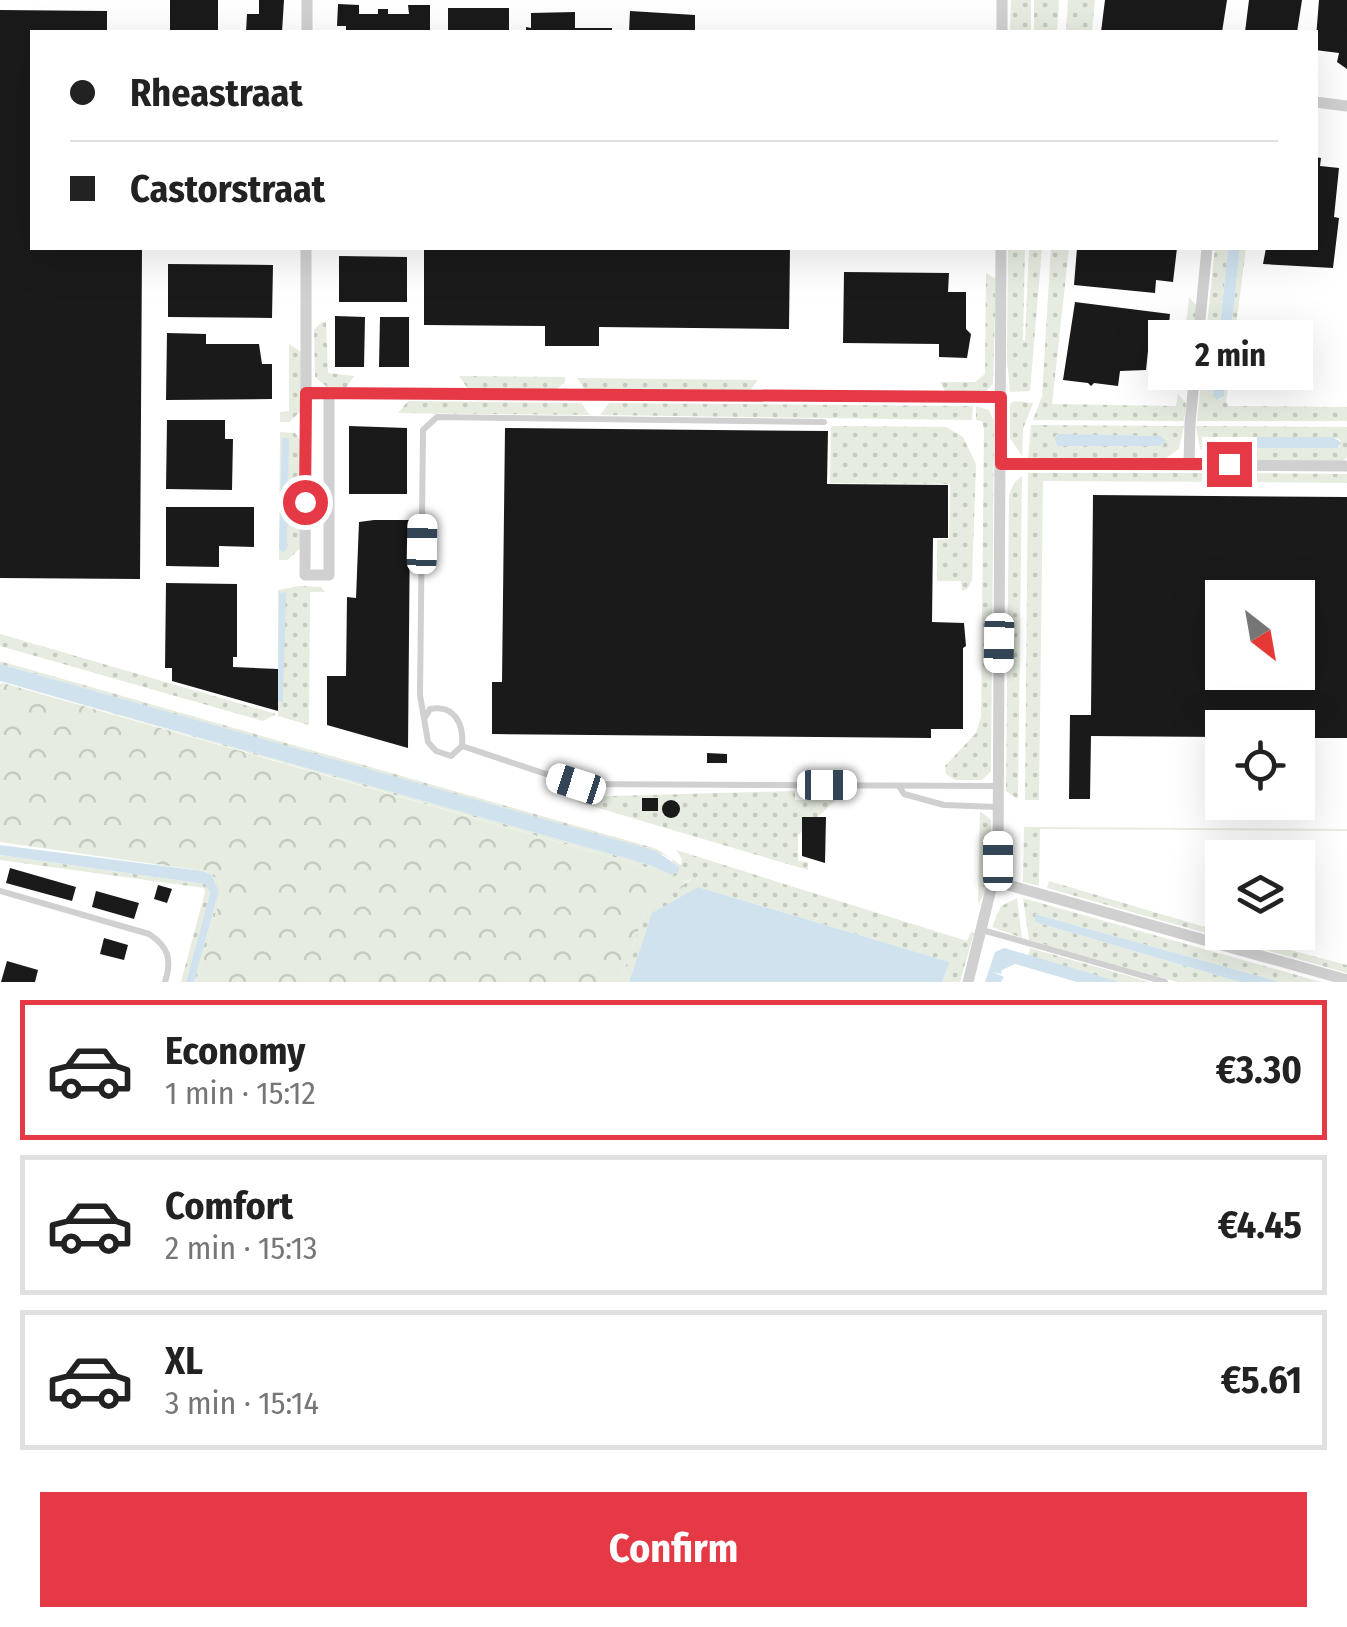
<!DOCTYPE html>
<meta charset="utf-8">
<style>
body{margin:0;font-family:"Fira Sans Condensed",sans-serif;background:#f6f6f6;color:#222;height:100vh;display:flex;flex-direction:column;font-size:38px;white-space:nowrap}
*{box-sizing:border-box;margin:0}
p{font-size:32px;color:#767676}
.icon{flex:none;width:55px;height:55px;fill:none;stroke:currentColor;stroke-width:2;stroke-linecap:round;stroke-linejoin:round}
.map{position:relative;height:982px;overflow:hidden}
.details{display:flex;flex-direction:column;background:#fff;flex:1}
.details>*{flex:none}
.guide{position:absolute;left:30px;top:30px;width:1288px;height:220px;border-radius:0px;box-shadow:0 10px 40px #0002;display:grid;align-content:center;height:220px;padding:0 40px;background:#fff}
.needle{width:65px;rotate:149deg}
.buttons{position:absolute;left:1205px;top:580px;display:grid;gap:20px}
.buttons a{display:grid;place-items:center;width:110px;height:110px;border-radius:0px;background:#fff;box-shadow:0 10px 40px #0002;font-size:50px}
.end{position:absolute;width:45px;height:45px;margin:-22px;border:12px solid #e63946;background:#fff;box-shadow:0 0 0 5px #fff}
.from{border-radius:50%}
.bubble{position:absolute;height:70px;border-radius:0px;background:#fff;box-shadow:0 10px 40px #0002;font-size:32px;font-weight:700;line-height:70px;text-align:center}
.car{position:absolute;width:30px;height:60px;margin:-30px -15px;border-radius:12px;box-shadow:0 0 8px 2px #0007;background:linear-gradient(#fff 24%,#345 0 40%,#fff 0 76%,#345 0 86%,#fff 0)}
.guide b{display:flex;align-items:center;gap:35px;height:95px;font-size:38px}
.guide b+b{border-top:2px solid #e0e0e0}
.guide i{width:25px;height:25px;background:#222}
ul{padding:18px 0 0;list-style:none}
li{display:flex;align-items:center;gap:30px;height:140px;margin:0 20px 15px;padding:0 20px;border:5px solid #e0e0e0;border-radius:0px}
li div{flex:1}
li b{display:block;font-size:38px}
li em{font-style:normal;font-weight:700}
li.on{border-color:#e63946}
li>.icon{width:90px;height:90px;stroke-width:1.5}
.action{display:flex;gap:20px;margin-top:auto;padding:20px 40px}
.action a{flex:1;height:115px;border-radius:0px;background:#e63946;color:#fff;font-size:40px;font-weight:700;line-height:115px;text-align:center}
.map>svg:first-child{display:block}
.grass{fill:url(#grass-dots);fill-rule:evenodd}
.forest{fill:url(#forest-crowns)}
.water{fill:#cfe2ee}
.building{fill:#1a1a1a;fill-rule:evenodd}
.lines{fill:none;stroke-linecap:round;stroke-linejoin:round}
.service{stroke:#d0d0d0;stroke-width:6}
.minor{stroke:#d0d0d0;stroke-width:11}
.route{stroke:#e63946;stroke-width:12}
</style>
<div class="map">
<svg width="1347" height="982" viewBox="0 0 1347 982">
<defs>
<pattern id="grass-dots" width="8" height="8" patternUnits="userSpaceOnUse" patternTransform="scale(2.5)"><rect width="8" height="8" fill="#e6ecdf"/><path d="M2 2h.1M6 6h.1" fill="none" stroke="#c6cbc0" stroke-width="1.8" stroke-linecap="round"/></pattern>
<pattern id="forest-crowns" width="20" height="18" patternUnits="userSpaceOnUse" patternTransform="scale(2.5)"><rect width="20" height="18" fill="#e6ecdf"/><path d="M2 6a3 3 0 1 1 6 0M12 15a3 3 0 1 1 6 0" fill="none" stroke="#c6cbc0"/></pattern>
</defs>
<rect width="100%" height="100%" fill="#fff"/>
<g class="grass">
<path d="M 1011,0 L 1031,0 L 1031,32 L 1010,32 Z"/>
<path d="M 1034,0 L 1059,0 L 1057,32 L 1034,32 Z"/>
<path d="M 1068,0 L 1095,0 L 1092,32 L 1066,32 Z"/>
<path d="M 1008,248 L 1025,248 L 1023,340 L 1025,341 L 1029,248 L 1042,248 L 1030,391 L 1010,392 L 1007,359 Z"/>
<path d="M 1051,248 L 1069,248 L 1052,404 L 1176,406 L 1178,394 L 1186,403 L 1184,421 L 1033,420 L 1042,396 Z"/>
<path d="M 1215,248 L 1228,248 L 1213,395 L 1219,400 L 1224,396 L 1240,248 L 1246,248 L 1226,402 L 1229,406 L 1347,407 L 1347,421 L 1197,421 Z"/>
<path d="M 986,273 L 996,279 L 993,384 L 986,391 L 947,394 L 940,382 L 975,382 L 985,374 Z"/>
<path d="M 1189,297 L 1197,306 L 1189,374 L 1180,380 Z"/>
<path d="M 322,322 L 326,322 L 328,373 L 354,376 L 346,388 L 327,387 L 315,377 L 314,330 Z"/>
<path d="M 289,344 L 301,352 L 301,411 L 289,422 L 280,422 L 280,412 L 289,411 Z"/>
<path d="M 459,376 L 565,377 L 565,382 L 556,390 L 468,389 Z"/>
<path d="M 577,378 L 758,380 L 749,392 L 585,390 Z"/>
<path d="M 408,401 L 581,403 L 590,415 L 398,413 Z"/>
<path d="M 1014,401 L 1033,403 L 1023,429 L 1022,456 L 1010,438 L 1010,404 Z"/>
<path d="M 609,403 L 973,406 L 972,420 L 600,415 Z"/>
<path d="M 976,406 L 989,410 L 994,421 L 991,771 L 982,780 L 955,780 L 946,774 L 945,766 L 976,733 L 981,717 L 984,429 L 982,421 L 976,420 Z"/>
<path d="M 1031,425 L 1174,426 L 1184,426 L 1179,449 L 1163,460 L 1028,459 ZM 1056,435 L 1161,436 L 1163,445 L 1057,446 L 1054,441 Z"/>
<path d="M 831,426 L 946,427 L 963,437 L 976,464 L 972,580 L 968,588 L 962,591 L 961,581 L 937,581 L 937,540 L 949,539 L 950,484 L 830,483 Z"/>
<path d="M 1196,426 L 1347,427 L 1347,457 L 1343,461 L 1216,460 L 1200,449 ZM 1333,437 L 1341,440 L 1340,447 L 1214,448 L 1209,442 Z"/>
<path d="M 280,432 L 295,433 L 301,441 L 300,548 L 288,560 L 279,560 Z"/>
<path d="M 1028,473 L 1229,473 L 1237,482 L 1043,481 L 1039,800 L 1025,800 Z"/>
<path d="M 1258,473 L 1347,474 L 1347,483 L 1250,482 Z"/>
<path d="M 1022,476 L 1018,799 L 1006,791 L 1009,495 L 1014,483 Z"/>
<path d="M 299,586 L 321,587 L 325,592 L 310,592 L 309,725 L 278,716 L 278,590 Z"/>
<path d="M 0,634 L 276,714 L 263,721 L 0,646 Z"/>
<path d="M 0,661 L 657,849 L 681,865 L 682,859 L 676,850 L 967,941 L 971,932 L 974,933 L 960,982 L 942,982 L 950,962 L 698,887 L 652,914 L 629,982 L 620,982 L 646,909 L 693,878 L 685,882 L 678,875 L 669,879 L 648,868 L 0,681 L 649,865 L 672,875 L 672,859 L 664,855 L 0,664 Z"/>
<path d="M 795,791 L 795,800 L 836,800 L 798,835 L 798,861 L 808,862 L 808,870 L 578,802 L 577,797 Z"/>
<path d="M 980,811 L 991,820 C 990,845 994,886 978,904 Z"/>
<path d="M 1024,827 L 1347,829 L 1347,831 L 1040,829 L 1039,886 L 1023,882 Z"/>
<path d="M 0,842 L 212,872 L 220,881 L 222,891 L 197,982 L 194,982 L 219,891 L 212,875 L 202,871 Z"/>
<path d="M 0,855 L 205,884 L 210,893 L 186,982 L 181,982 L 205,892 L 204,888 L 0,860 Z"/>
<path d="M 1049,881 L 1222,932 L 1347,965 L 1347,973 L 1047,888 Z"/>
<path d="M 1017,898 L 1022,938 L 992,927 L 1001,906 Z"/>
<path d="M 1023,898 L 1321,982 L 1280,982 L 1035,914 L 1035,922 L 1240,982 L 1177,982 L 1029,940 Z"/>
<path d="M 1030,948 L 1150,982 L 1120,982 L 1028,956 Z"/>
</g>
<path class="forest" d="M 3,683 L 648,868 L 669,878 L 678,875 L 685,882 L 683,887 L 646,909 L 620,982 L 197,982 L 222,891 L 220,881 L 212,872 L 0,842 L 0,684 Z"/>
<g class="water">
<path d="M 1228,248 L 1240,248 L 1224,396 L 1217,400 L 1213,395 Z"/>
<path d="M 1058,434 L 1161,436 L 1166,441 L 1160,446 L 1057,446 L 1054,439 Z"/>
<path d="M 1214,437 L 1333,437 L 1342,443 L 1337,448 L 1214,448 L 1209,443 Z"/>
<path d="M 282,438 L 289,438 L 287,549 L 283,552 L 279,549 Z"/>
<path d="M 286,592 L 283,702 L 278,701 L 279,593 Z"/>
<path d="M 0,664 L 656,851 L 679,867 L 679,871 L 672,875 L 649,865 L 0,681 Z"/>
<path d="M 0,845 L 202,871 L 212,875 L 219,891 L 194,982 L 186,982 L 210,893 L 205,884 L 0,855 Z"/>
<path d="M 698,887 L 950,962 L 942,982 L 629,982 L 652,913 Z"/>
<path d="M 1035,914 L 1280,982 L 1240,982 L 1035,922 Z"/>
<path d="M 1004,948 L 1120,982 L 1077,982 L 1015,964 L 1002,970 L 1001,974 L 993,972 L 1004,977 L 1001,982 L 985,982 L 995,952 Z"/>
</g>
<g class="building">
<rect x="170" y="0" width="48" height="32"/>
<path d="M 259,0 L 284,0 L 282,32 L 246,32 L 247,14 L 259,14 Z"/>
<path d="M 1105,0 L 1227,0 L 1222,32 L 1101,32 Z"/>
<path d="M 1249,0 L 1302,0 L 1297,32 L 1245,32 Z"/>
<path d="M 1319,0 L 1347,0 L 1347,69 L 1337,62 L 1339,53 L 1315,50 Z"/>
<path d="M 338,4 L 359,5 L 359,14 L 378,14 L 378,9 L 388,9 L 388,14 L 409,14 L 408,5 L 430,5 L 430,32 L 346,32 L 346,26 L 337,26 Z"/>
<rect x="448" y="8" width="61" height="24"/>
<path d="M 0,10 L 107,11 L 107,32 L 32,32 L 32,248 L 142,248 L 140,579 L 0,578 Z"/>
<path d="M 630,11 L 695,15 L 695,32 L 629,32 Z"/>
<path d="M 575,12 L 575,28 L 612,28 L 612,32 L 526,32 L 526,27 L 531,28 L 531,13 Z"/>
<path d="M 1315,157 L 1321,158 L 1320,166 L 1339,168 L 1334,217 L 1339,218 L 1333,268 L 1263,264 L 1266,248 L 1315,248 Z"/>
<path d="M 424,248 L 790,248 L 789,329 L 599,327 L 599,346 L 545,346 L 545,326 L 424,325 Z"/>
<path d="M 1077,248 L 1177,248 L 1173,282 L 1156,280 L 1155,293 L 1074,285 Z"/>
<path d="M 339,256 L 407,257 L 407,302 L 339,302 Z"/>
<path d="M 168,264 L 273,265 L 272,318 L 168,317 Z"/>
<path d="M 844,272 L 949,273 L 948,292 L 966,292 L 966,329 L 971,334 L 967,358 L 939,357 L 939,344 L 843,343 Z"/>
<path d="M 1075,302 L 1170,314 L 1168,334 L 1150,332 L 1146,370 L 1120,371 L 1118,386 L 1094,383 L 1091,386 L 1088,383 L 1063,380 Z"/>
<path d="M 335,316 L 365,317 L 364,367 L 335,367 Z"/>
<path d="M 380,317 L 409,317 L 409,367 L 379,367 Z"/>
<path d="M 167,333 L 206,334 L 206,344 L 259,344 L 262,364 L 272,364 L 272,399 L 166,400 Z"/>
<path d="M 167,420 L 225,420 L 225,439 L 233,439 L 232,490 L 166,489 Z"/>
<path d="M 349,426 L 407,428 L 407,494 L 349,494 Z"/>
<path d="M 505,428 L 828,431 L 827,484 L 948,485 L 948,538 L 933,538 L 932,622 L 964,623 L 966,646 L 963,648 L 963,729 L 931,729 L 931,738 L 492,734 L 492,682 L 502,682 Z"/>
<path d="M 1093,495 L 1347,497 L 1347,738 L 1298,738 L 1298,728 L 1222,728 L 1222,737 L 1091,736 L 1090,799 L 1069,799 L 1070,715 L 1091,715 ZM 1222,598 L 1298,598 L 1298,672 L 1222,672 Z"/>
<path d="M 166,507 L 254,507 L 254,547 L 219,546 L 219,567 L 166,566 Z"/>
<path d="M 374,520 L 410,520 L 408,748 L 327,725 L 327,676 L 346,676 L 347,597 L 356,598 L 359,522 Z"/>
<path d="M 166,583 L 237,584 L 237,657 L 233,657 L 233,667 L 278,669 L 278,711 L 172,681 L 172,668 L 165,668 Z"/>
<path d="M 707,753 L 727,754 L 727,763 L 707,763 Z"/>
<rect x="642" y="798" width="16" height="13"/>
<circle cx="671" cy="809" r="9"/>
<path d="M 802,817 L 826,817 L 825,863 L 802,856 Z"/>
<path d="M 10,868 L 76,887 L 72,901 L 6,883 Z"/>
<path d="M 158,885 L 172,889 L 167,903 L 154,899 Z"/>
<path d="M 96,891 L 139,903 L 134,919 L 92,907 Z"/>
<path d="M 104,938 L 128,945 L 124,960 L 100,954 Z"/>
<path d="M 7,961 L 38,970 L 35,982 L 1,982 Z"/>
</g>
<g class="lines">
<g class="service">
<path d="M 426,716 L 430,709 C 455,704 464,725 462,746 L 451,756 L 436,751 L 428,742 L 420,695 L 423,430 L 437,417 L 824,422"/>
<path d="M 462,746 L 576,784 L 997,786"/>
<path d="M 899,786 L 904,794 L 944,805 L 997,807"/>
<path d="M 0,891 L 149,934 C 169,947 172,960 165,982"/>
<path d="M 982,930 L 1165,982"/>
</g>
<g class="minor">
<path d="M 307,32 L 307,0"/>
<path d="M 1002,32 L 1002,0"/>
<path d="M 1315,102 L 1347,106"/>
<path d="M 306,248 L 306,393 L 1001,397"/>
<path d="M 306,393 L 305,575 L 329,575 L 329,393"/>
<path d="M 1001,464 L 1347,466"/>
<path d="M 1189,464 L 1190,423 L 1207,248"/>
<path d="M 994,881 L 1347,980"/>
<path d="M 968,982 L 998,861 L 1001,248"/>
</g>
</g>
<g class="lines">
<path class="route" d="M 305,502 L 306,393 L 1001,397 L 1001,464 L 1229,464"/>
</g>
</svg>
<div class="buttons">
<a><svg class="needle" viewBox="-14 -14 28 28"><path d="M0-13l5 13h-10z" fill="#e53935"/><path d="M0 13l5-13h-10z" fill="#767676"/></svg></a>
<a><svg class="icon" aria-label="locate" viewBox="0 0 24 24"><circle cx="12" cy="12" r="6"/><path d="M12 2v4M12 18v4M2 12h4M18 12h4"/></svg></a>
<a><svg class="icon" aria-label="layers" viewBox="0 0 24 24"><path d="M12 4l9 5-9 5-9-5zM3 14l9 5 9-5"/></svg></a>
</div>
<i class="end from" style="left:305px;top:502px"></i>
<i class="end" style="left:1229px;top:464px"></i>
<div class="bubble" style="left:1148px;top:320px;width:165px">2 min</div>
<i class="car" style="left:422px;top:544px;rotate:1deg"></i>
<i class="car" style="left:999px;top:643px;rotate:181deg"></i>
<i class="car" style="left:576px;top:784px;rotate:288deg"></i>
<i class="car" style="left:827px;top:785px;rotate:90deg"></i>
<i class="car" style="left:998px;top:861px;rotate:0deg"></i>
<div class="guide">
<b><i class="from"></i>Rheastraat</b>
<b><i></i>Castorstraat</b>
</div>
</div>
<section class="details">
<ul>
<li class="on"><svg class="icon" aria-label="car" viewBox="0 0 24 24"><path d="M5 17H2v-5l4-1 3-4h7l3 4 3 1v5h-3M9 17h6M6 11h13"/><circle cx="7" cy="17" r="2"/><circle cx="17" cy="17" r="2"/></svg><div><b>Economy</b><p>1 min · 15:12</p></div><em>€3.30</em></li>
<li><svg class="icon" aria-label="car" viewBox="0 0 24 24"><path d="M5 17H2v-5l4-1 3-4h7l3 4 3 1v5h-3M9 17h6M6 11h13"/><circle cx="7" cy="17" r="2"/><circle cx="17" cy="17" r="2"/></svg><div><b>Comfort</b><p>2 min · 15:13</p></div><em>€4.45</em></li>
<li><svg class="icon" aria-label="car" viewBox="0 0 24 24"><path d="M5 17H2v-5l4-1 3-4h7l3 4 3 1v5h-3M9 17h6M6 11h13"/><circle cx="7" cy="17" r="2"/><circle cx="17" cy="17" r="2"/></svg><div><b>XL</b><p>3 min · 15:14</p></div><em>€5.61</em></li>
</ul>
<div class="action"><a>Confirm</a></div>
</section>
